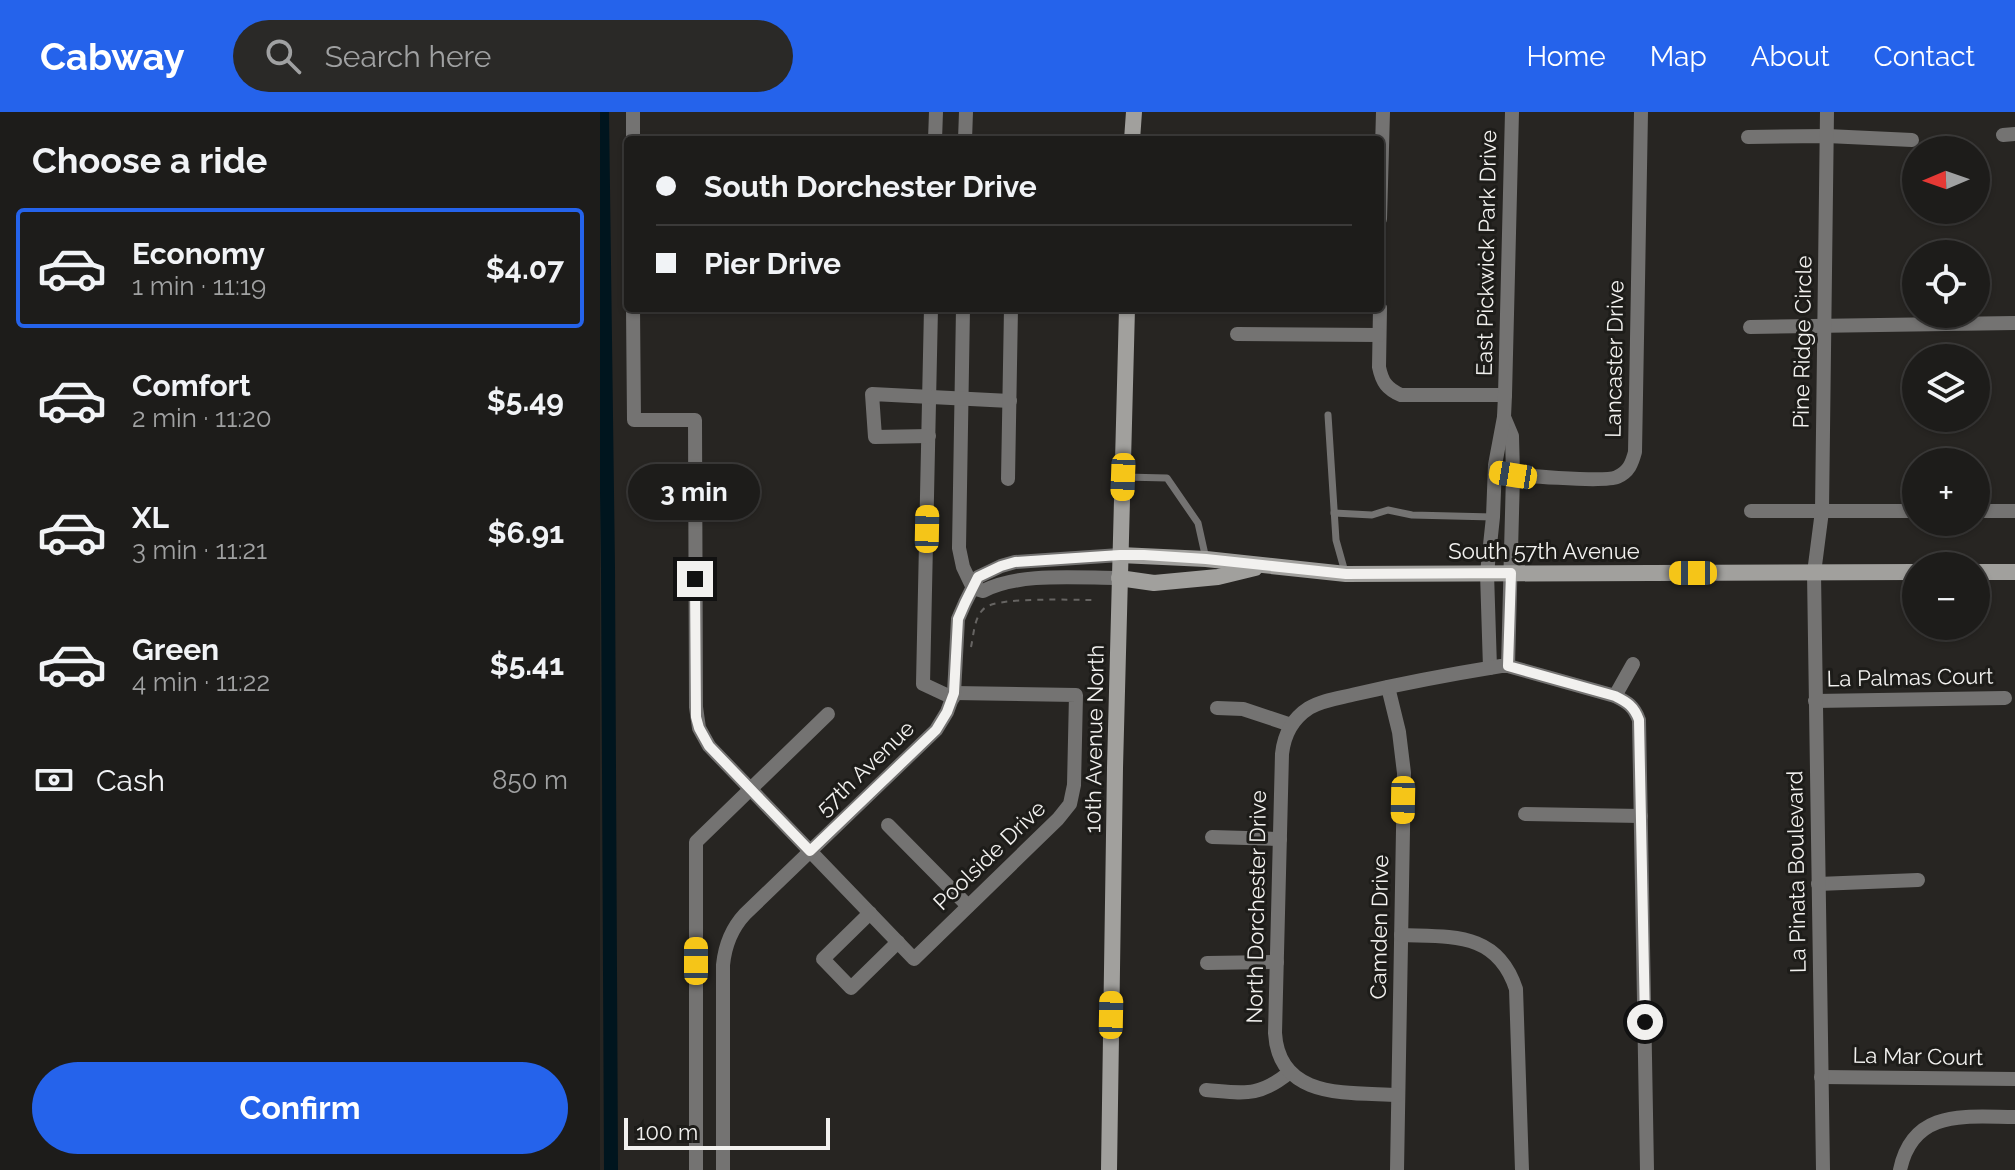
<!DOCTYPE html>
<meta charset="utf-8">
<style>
body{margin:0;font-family:Raleway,sans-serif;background:#2a2927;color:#f1f3f6;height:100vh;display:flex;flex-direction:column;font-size:30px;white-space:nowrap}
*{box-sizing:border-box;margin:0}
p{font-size:26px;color:#a0a1a2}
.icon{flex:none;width:44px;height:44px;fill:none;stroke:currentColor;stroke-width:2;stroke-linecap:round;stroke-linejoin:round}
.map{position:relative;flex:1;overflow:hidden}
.side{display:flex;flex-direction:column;background:#1d1c1a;width:600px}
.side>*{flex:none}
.top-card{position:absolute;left:24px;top:24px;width:760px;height:176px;border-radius:8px;box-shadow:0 2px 6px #0004,0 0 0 2px #3b3a39;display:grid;align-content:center;height:176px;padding:0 32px;background:#1d1c1a}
.needle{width:52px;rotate:268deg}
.tools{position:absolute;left:1302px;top:24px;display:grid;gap:16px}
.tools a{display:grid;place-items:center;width:88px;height:88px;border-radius:50%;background:#1d1c1a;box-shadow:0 2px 6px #0004,0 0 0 2px #3b3a39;font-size:40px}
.scale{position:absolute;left:24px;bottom:20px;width:206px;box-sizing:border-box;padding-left:8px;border:4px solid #f2f1ef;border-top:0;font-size:22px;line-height:28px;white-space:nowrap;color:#f2f1ef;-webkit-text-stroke:6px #1d1c19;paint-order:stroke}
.end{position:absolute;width:36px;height:36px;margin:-18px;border:10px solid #f2f1ef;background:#111;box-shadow:0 0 0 4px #111}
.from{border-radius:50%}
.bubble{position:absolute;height:56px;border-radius:28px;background:#1d1c1a;box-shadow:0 2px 6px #0004,0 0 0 2px #3b3a39;font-size:26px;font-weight:700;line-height:56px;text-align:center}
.car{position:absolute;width:24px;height:48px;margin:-24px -12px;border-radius:10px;box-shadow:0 0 6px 2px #0007;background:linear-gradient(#f5c518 24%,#345 0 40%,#f5c518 0 76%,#345 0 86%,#f5c518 0)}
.top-card b{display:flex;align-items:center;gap:28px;height:76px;font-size:30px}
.top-card b+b{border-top:2px solid #3b3a39}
.top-card i{width:20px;height:20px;background:#f1f3f6}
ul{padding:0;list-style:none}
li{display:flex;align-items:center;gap:24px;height:120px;margin:0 16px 12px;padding:0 16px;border:4px solid transparent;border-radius:8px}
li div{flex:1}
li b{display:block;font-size:30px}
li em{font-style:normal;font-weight:700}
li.selected{border-color:#2563eb}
li>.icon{width:72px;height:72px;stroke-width:1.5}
h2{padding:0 32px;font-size:36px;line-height:96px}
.pay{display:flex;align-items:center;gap:20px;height:88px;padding:0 32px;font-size:30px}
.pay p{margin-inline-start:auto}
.button{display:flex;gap:16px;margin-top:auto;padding:16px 32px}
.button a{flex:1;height:92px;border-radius:48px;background:#2563eb;color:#fff;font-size:32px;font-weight:700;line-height:92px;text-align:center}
header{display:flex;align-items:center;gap:48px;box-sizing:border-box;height:112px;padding:0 40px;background:#2563eb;color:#fff}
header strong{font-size:38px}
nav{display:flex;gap:44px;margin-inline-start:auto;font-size:28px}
.search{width:560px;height:72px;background:#2a2927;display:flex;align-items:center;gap:20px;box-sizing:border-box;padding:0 28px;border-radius:44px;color:#a0a1a2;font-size:30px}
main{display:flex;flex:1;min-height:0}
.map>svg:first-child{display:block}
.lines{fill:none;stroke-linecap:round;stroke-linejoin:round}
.canal{stroke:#00151e;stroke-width:14}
.path{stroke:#666462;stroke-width:2;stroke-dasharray:6 6;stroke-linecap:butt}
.lane{stroke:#747372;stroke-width:7}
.street{stroke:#747372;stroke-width:14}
.secondary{stroke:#a1a09d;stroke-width:16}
.route{stroke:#f2f1ef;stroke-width:10}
.labels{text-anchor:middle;stroke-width:6;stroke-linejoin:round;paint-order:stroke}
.street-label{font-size:22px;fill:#f2f1ef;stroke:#1d1c19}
</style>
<header>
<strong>Cabway</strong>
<div class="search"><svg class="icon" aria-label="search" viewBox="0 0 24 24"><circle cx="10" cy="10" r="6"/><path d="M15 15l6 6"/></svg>Search here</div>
<nav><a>Home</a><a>Map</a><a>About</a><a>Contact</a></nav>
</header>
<main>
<section class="side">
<h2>Choose a ride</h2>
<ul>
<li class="selected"><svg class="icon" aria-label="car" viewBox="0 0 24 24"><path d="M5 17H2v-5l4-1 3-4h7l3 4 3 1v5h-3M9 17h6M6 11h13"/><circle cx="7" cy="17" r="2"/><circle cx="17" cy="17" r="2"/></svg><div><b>Economy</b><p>1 min · 11:19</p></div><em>$4.07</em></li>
<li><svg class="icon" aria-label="car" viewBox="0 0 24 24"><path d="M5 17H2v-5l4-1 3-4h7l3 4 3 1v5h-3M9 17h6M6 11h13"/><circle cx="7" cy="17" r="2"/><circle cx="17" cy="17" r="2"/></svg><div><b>Comfort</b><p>2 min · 11:20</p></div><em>$5.49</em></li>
<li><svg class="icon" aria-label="car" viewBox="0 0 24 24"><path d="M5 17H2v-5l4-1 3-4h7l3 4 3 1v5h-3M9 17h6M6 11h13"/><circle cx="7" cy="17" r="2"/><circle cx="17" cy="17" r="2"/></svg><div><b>XL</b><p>3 min · 11:21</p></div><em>$6.91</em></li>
<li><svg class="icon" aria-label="car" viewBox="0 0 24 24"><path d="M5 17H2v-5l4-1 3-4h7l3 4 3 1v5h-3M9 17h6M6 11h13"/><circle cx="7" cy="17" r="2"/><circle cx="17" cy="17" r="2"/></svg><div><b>Green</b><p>4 min · 11:22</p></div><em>$5.41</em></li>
</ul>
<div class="pay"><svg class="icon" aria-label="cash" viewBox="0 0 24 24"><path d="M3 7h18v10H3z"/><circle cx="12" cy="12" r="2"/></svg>Cash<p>850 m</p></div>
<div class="button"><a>Confirm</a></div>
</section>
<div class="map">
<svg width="1415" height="1058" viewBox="0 0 1415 1058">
<rect width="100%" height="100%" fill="#272522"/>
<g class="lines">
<path class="canal" d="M 2,0 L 8,456 L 11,1058"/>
<path class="path" d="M 371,535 C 374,522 374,503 386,495 C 402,485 471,488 492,488"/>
<g class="lane">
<path d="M 728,303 L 736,428 L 745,460"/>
<path d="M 524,365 L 567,366 L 598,411 L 606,447"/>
<path d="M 734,401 L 772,403 L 788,398 L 812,403 L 893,405"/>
</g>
<g class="street">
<path d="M 33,0 L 33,28"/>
<path d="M 1403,23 L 1415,22"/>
<path d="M 1148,25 L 1227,24 L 1312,28"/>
<path d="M 335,28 L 336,0"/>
<path d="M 365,28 L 366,0"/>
<path d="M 780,107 L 783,0"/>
<path d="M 33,196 L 34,308 L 95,308 L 96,595 L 99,616 L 109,634 L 314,847 L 458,707 L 470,692 L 474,673 L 476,583 L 354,581"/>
<path d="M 331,196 L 323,572 L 353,586"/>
<path d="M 363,196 L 359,436 L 363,455 L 373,476"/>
<path d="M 780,196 L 779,255 C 782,270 787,277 801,283 L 905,283"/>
<path d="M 1150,215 L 1415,211"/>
<path d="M 637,222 L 779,223"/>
<path d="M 904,305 L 912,324 L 913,363 L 908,554"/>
<path d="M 329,324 L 275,325 L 272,282 L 410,289"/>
<path d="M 895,360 C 914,363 1004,371 1017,365 C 1029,360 1032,351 1035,340 L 1041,0"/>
<path d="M 408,367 L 411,196"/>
<path d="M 1151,399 L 1316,399"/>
<path d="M 1376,399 L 1415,399"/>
<path d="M 373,476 L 383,479 C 419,460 478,466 519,466"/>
<path d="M 890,556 L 887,461 L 893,405 L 895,353 L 904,305 L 905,283 L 912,0"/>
<path d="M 788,575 L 799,620 L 804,661 L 797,1058"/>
<path d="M 1015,584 L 1033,552"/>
<path d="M 1215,589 L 1405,586"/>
<path d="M 617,596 L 643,597 L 691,613"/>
<path d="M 925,702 L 1041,704"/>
<path d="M 288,713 L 368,794"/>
<path d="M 612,725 L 680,727"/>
<path d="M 1218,772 L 1318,768"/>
<path d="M 270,801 L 223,847 L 251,876 L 298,830"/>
<path d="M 801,823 C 851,825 897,819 916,877 L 922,1058"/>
<path d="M 607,851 L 677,850"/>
<path d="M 1221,965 L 1415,967"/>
<path d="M 606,978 C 644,981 658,986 690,960"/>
<path d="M 798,983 C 748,980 679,988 675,921 L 682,642 C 684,623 692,607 709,596 C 722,588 740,586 756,582 C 804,571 852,562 901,554 L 908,554 L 1015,584 C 1027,590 1034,594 1039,608 L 1047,1058"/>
<path d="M 96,1058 L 96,730 L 228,602"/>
<path d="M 123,1058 L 123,853 C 125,833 131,817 145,802 L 336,618 L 347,600 L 354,581 L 358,507 L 365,491 L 378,465 L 401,454 L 415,450 L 520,443"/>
<path d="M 1223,1058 L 1214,461 L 1222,399 L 1227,0"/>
<path d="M 1300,1058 C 1313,996 1366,1005 1415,1005"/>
</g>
<g class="secondary">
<path d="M 532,28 L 534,0"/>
<path d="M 520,443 L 606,447 L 746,462 L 1316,460"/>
<path d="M 1376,460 L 1415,460"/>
<path d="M 519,466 L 554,471 L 618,465 L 655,456"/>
<path d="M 509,1058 L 515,656 L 527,196"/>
</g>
</g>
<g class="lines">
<path class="route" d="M 95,467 L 96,605 L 99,616 L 109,634 L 210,739 L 336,618 L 347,600 L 354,581 L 358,507 L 365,491 L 378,465 L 401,454 L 415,450 L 520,443 L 544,443 L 606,447 L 746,462 L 911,461 L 908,554 L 1015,584 C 1027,590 1034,594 1039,608 L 1045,910"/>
</g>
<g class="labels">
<g class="street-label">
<text transform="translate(886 141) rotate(-89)" y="8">East Pickwick Park Drive</text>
<text transform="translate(1202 230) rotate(-89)" y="8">Pine Ridge Circle</text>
<text transform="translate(1014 247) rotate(-89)" y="8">Lancaster Drive</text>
<text x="944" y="447">South 57th Avenue</text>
<text transform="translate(1310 565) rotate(-1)" y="8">La Palmas Court</text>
<text transform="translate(494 627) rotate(-89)" y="8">10th Avenue North</text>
<text transform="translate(265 656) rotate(-44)" y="8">57th Avenue</text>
<text transform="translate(389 743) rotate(-44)" y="8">Poolside Drive</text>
<text transform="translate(1196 760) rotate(-91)" y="8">La Pinata Boulevard</text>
<text transform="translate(656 795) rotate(-89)" y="8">North Dorchester Drive</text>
<text transform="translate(779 815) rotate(-89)" y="8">Camden Drive</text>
<text transform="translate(1318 944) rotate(1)" y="8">La Mar Court</text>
</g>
</g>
</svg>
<div class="tools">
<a><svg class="needle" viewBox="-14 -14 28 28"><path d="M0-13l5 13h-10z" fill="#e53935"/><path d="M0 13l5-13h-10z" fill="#a0a1a2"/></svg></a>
<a><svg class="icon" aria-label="locate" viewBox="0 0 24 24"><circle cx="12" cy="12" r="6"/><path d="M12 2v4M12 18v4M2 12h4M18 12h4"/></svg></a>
<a><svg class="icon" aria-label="layers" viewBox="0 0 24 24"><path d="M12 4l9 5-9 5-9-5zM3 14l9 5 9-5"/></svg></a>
<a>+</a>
<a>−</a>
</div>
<div class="scale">100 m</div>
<i class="end from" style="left:1045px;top:910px"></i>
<i class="end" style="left:95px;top:467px"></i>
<div class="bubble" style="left:28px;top:352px;width:132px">3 min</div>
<i class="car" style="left:913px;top:363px;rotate:279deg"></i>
<i class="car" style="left:523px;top:365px;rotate:182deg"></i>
<i class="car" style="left:327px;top:417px;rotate:1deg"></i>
<i class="car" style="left:1093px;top:461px;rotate:270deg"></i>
<i class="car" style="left:803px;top:688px;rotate:181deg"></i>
<i class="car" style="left:96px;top:849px;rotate:0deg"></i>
<i class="car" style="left:511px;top:903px;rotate:1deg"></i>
<div class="top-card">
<b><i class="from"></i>South Dorchester Drive</b>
<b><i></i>Pier Drive</b>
</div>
</div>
</main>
